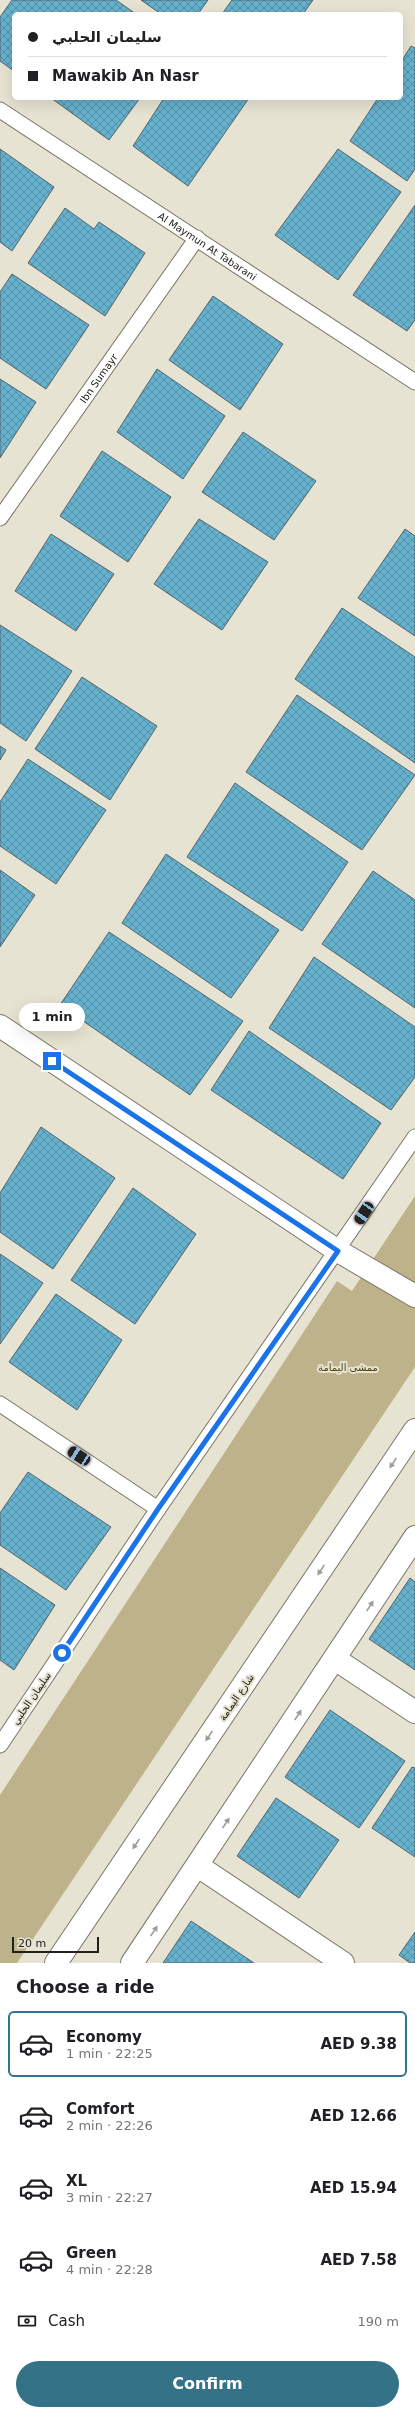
<!DOCTYPE html>
<meta charset="utf-8">
<style>
body{margin:0;font-family:"DejaVu Sans",Cairo,sans-serif;background:#f6f6f6;color:#202124;height:100vh;display:flex;flex-direction:column;font-size:15px;white-space:nowrap}
*{box-sizing:border-box;margin:0}
p{font-size:13px;color:#757577}
.icon{flex:none;width:22px;height:22px;fill:none;stroke:currentColor;stroke-width:2;stroke-linecap:round;stroke-linejoin:round}
.map{position:relative;height:1963px;overflow:hidden}
.sheet{display:flex;flex-direction:column;background:#fff;flex:1}
.sheet>*{flex:none}
.banner{position:absolute;left:12px;top:12px;width:391px;height:88px;border-radius:6px;box-shadow:0 4px 16px #0002;display:grid;align-content:center;height:88px;padding:0 16px;background:#fff}
.scale{position:absolute;left:12px;bottom:10px;width:87px;box-sizing:border-box;padding-left:4px;border:2px solid #212019;border-top:0;font-size:11px;line-height:14px;white-space:nowrap;color:#212019;-webkit-text-stroke:3px #e7e3d2;paint-order:stroke}
.end{position:absolute;width:18px;height:18px;margin:-9px;border:5px solid #1a73e8;background:#fff;box-shadow:0 0 0 2px #fff}
.from{border-radius:50%}
.bubble{position:absolute;height:28px;border-radius:14px;background:#fff;box-shadow:0 4px 16px #0002;font-size:13px;font-weight:800;line-height:28px;text-align:center}
.car{position:absolute;width:12px;height:24px;margin:-12px -6px;border-radius:5px;box-shadow:0 0 3px 1px #0007;background:linear-gradient(#222 24%,#8ab4d8 0 40%,#222 0 76%,#8ab4d8 0 86%,#222 0)}
.banner b{display:flex;align-items:center;gap:14px;height:38px;font-size:15px}
.banner b+b{border-top:1px solid #e0e0e0}
.banner i{width:10px;height:10px;background:#202124}
ul{padding:0;list-style:none}
li{display:flex;align-items:center;gap:12px;height:66px;margin:0 8px 6px;padding:0 8px;border:2px solid transparent;border-radius:6px}
li div{flex:1}
li b{display:block;font-size:15px}
li em{font-style:normal;font-weight:800}
li.selected{border-color:#347288}
li>.icon{width:36px;height:36px;stroke-width:1.5}
h2{padding:0 16px;font-size:18px;line-height:48px}
.pay{display:flex;align-items:center;gap:10px;height:44px;padding:0 16px;font-size:15px}
.pay p{margin-inline-start:auto}
.action{display:flex;gap:8px;margin-top:auto;padding:8px 16px}
.action a{flex:1;height:46px;border-radius:24px;background:#347288;color:#fff;font-size:16px;font-weight:800;line-height:46px;text-align:center}
.map>svg:first-child{display:block}
.green{fill:#beb28a}
.building{fill:url(#building-cross-hatch);stroke:#53636a}
.lines{fill:none;stroke-linecap:round;stroke-linejoin:round}
.service-casing{stroke:#7a7667;stroke-width:17}
.minor-casing{stroke:#7a7667;stroke-width:24}
.secondary-casing{stroke:#7a7667;stroke-width:24}
.service{stroke:#fff;stroke-width:15}
.minor{stroke:#fff;stroke-width:22}
.secondary{stroke:#fff;stroke-width:22}
.oneway{fill:#9b9b98}
.route{stroke:#1a73e8;stroke-width:5}
.labels{text-anchor:middle;stroke-width:4;stroke-linejoin:round;paint-order:stroke}
.street-label{font-size:10px;fill:#212019;stroke:#e7e3d2}
.park-label{font-size:10px;fill:#4f410e;stroke:#e7e3d2}
</style>
<div class="map">
<svg width="415" height="1963" viewBox="0 0 415 1963">
<defs>
<pattern id="building-cross-hatch" width="8" height="8" patternUnits="userSpaceOnUse"><rect width="8" height="8" fill="#66b2ce"/><path d="M0 0l8 8M0 8l8-8" fill="none" stroke="#5490a6"/></pattern>
</defs>
<rect width="100%" height="100%" fill="#e7e3d2"/>
<path class="green" d="M 415,1196 L 415,1367 L 17,1963 L 0,1963 L 0,1795 L 337,1281 L 352,1291 Z"/>
<g class="building">
<path d="M 12,0 L 116,0 L 136,14 L 14,14 L 14,71 L 0,61 L 0,17 Z"/>
<path d="M 141,0 L 208,0 L 198,14 L 161,14 Z"/>
<path d="M 232,0 L 313,0 L 303,14 L 222,14 Z"/>
<path d="M 411,46 L 415,48 L 415,169 L 407,181 L 350,141 L 378,98 L 401,98 L 401,62 Z"/>
<path d="M 51,98 L 140,98 L 109,140 Z"/>
<path d="M 164,98 L 249,98 L 188,186 L 133,146 Z"/>
<path d="M 0,149 L 54,187 L 12,251 L 0,242 Z"/>
<path d="M 338,149 L 401,192 L 338,280 L 275,235 Z"/>
<path d="M 415,205 L 415,320 L 407,331 L 353,295 Z"/>
<path d="M 65,208 L 94,229 L 99,222 L 145,253 L 105,316 L 28,263 Z"/>
<path d="M 12,274 L 89,325 L 46,389 L 0,358 L 0,292 Z"/>
<path d="M 213,296 L 283,344 L 240,410 L 169,360 Z"/>
<path d="M 157,369 L 225,416 L 183,479 L 117,432 Z"/>
<path d="M 0,379 L 36,402 L 0,458 Z"/>
<path d="M 243,432 L 316,481 L 274,540 L 202,492 Z"/>
<path d="M 102,451 L 171,497 L 128,562 L 60,516 Z"/>
<path d="M 199,519 L 268,562 L 222,630 L 154,584 Z"/>
<path d="M 405,529 L 415,536 L 415,636 L 358,598 Z"/>
<path d="M 51,534 L 114,574 L 76,631 L 15,591 Z"/>
<path d="M 342,608 L 415,657 L 415,763 L 295,679 Z"/>
<path d="M 0,625 L 72,671 L 26,741 L 0,723 Z"/>
<path d="M 82,677 L 157,726 L 110,800 L 35,749 Z"/>
<path d="M 297,695 L 415,775 L 362,850 L 246,772 Z"/>
<path d="M 0,746 L 6,750 L 0,760 Z"/>
<path d="M 28,759 L 106,810 L 56,884 L 0,846 L 0,802 Z"/>
<path d="M 235,783 L 348,862 L 302,931 L 187,857 Z"/>
<path d="M 166,854 L 279,930 L 231,998 L 122,923 Z"/>
<path d="M 0,870 L 35,895 L 0,947 Z"/>
<path d="M 373,871 L 415,900 L 415,1008 L 322,944 Z"/>
<path d="M 109,932 L 243,1021 L 190,1095 L 60,1005 Z"/>
<path d="M 314,957 L 415,1027 L 415,1077 L 391,1110 L 269,1028 Z"/>
<path d="M 249,1031 L 381,1123 L 343,1179 L 211,1090 Z"/>
<path d="M 41,1127 L 115,1178 L 53,1269 L 0,1232 L 0,1193 Z"/>
<path d="M 133,1188 L 196,1234 L 135,1324 L 71,1280 Z"/>
<path d="M 0,1254 L 43,1283 L 0,1344 Z"/>
<path d="M 56,1294 L 122,1340 L 77,1410 L 9,1362 Z"/>
<path d="M 28,1472 L 111,1527 L 66,1590 L 0,1545 L 0,1513 Z"/>
<path d="M 0,1568 L 55,1605 L 14,1670 L 0,1660 Z"/>
<path d="M 410,1578 L 415,1582 L 415,1670 L 369,1639 Z"/>
<path d="M 330,1710 L 405,1761 L 359,1828 L 285,1777 Z"/>
<path d="M 412,1767 L 415,1768 L 415,1857 L 372,1828 Z"/>
<path d="M 276,1798 L 339,1840 L 299,1898 L 237,1856 Z"/>
<path d="M 191,1921 L 254,1963 L 163,1963 Z"/>
<path d="M 415,1932 L 415,1963 L 410,1963 L 399,1955 Z"/>
</g>
<g class="lines">
<defs>
<g id="service">
<path id="s1" d="M 0,110 L 415,382"/>
<path id="s2" d="M 0,518 L 197,238"/>
<path d="M 0,1404 L 158,1509"/>
<path d="M 0,1745 L 158,1509 L 415,1137"/>
</g>
<g id="minor">
<path d="M 0,1026 L 338,1251 L 415,1296"/>
<path d="M 335,1659 L 415,1712"/>
<path d="M 198,1866 L 343,1963"/>
</g>
<g id="secondary">
<path d="M 56,1963 L 415,1430"/>
<path d="M 132,1963 L 415,1537"/>
</g>
</defs>
<use href="#service" class="service-casing"/>
<use href="#minor" class="minor-casing"/>
<use href="#secondary" class="secondary-casing"/>
<use href="#service" class="service"/>
<use href="#minor" class="minor"/>
<use href="#secondary" class="secondary"/>
</g>
<defs><path id="oneway-solid" d="M-6-.8H1V-3.2L6.5 0L1 3.2V.8H-6Z"/></defs>
<g class="oneway">
<use href="#oneway-solid" transform="translate(393 1463) rotate(124)"/>
<use href="#oneway-solid" transform="translate(321 1570) rotate(124)"/>
<use href="#oneway-solid" transform="translate(370 1606) rotate(-57)"/>
<use href="#oneway-solid" transform="translate(298 1715) rotate(-57)"/>
<use href="#oneway-solid" transform="translate(209 1736) rotate(124)"/>
<use href="#oneway-solid" transform="translate(226 1823) rotate(-57)"/>
<use href="#oneway-solid" transform="translate(136 1844) rotate(124)"/>
<use href="#oneway-solid" transform="translate(154 1931) rotate(-56)"/>
</g>
<g class="lines">
<path class="route" d="M 52,1061 L 338,1251 L 158,1509 L 62,1653"/>
</g>
<g class="labels">
<g class="street-label">
<text dy="4" stroke="none"><textPath href="#s1" startOffset="248">Al Maymun At Tabarani</textPath></text>
<text dy="4" stroke="none"><textPath href="#s2" startOffset="171">Ibn Sumayr</textPath></text>
<text transform="translate(236 1697) rotate(-56)" y="4">شارع اليمامة</text>
<text transform="translate(31 1698) rotate(-56)" y="4">سليمان الحلبي</text>
</g>
<g class="park-label">
<text x="348" y="1371">ممشى اليمامة</text>
</g>
</g>
</svg>
<div class="scale">20 m</div>
<i class="end from" style="left:62px;top:1653px"></i>
<i class="end" style="left:52px;top:1061px"></i>
<div class="bubble" style="left:19px;top:1003px;width:66px">1 min</div>
<i class="car" style="left:364px;top:1213px;rotate:214deg"></i>
<i class="car" style="left:79px;top:1456px;rotate:303deg"></i>
<div class="banner">
<b><i class="from"></i>سليمان الحلبي</b>
<b><i></i>Mawakib An Nasr</b>
</div>
</div>
<section class="sheet">
<h2>Choose a ride</h2>
<ul>
<li class="selected"><svg class="icon" aria-label="car" viewBox="0 0 24 24"><path d="M5 17H2v-5l4-1 3-4h7l3 4 3 1v5h-3M9 17h6M6 11h13"/><circle cx="7" cy="17" r="2"/><circle cx="17" cy="17" r="2"/></svg><div><b>Economy</b><p>1 min · 22:25</p></div><em>AED 9.38</em></li>
<li><svg class="icon" aria-label="car" viewBox="0 0 24 24"><path d="M5 17H2v-5l4-1 3-4h7l3 4 3 1v5h-3M9 17h6M6 11h13"/><circle cx="7" cy="17" r="2"/><circle cx="17" cy="17" r="2"/></svg><div><b>Comfort</b><p>2 min · 22:26</p></div><em>AED 12.66</em></li>
<li><svg class="icon" aria-label="car" viewBox="0 0 24 24"><path d="M5 17H2v-5l4-1 3-4h7l3 4 3 1v5h-3M9 17h6M6 11h13"/><circle cx="7" cy="17" r="2"/><circle cx="17" cy="17" r="2"/></svg><div><b>XL</b><p>3 min · 22:27</p></div><em>AED 15.94</em></li>
<li><svg class="icon" aria-label="car" viewBox="0 0 24 24"><path d="M5 17H2v-5l4-1 3-4h7l3 4 3 1v5h-3M9 17h6M6 11h13"/><circle cx="7" cy="17" r="2"/><circle cx="17" cy="17" r="2"/></svg><div><b>Green</b><p>4 min · 22:28</p></div><em>AED 7.58</em></li>
</ul>
<div class="pay"><svg class="icon" aria-label="cash" viewBox="0 0 24 24"><path d="M3 7h18v10H3z"/><circle cx="12" cy="12" r="2"/></svg>Cash<p>190 m</p></div>
<div class="action"><a>Confirm</a></div>
</section>
